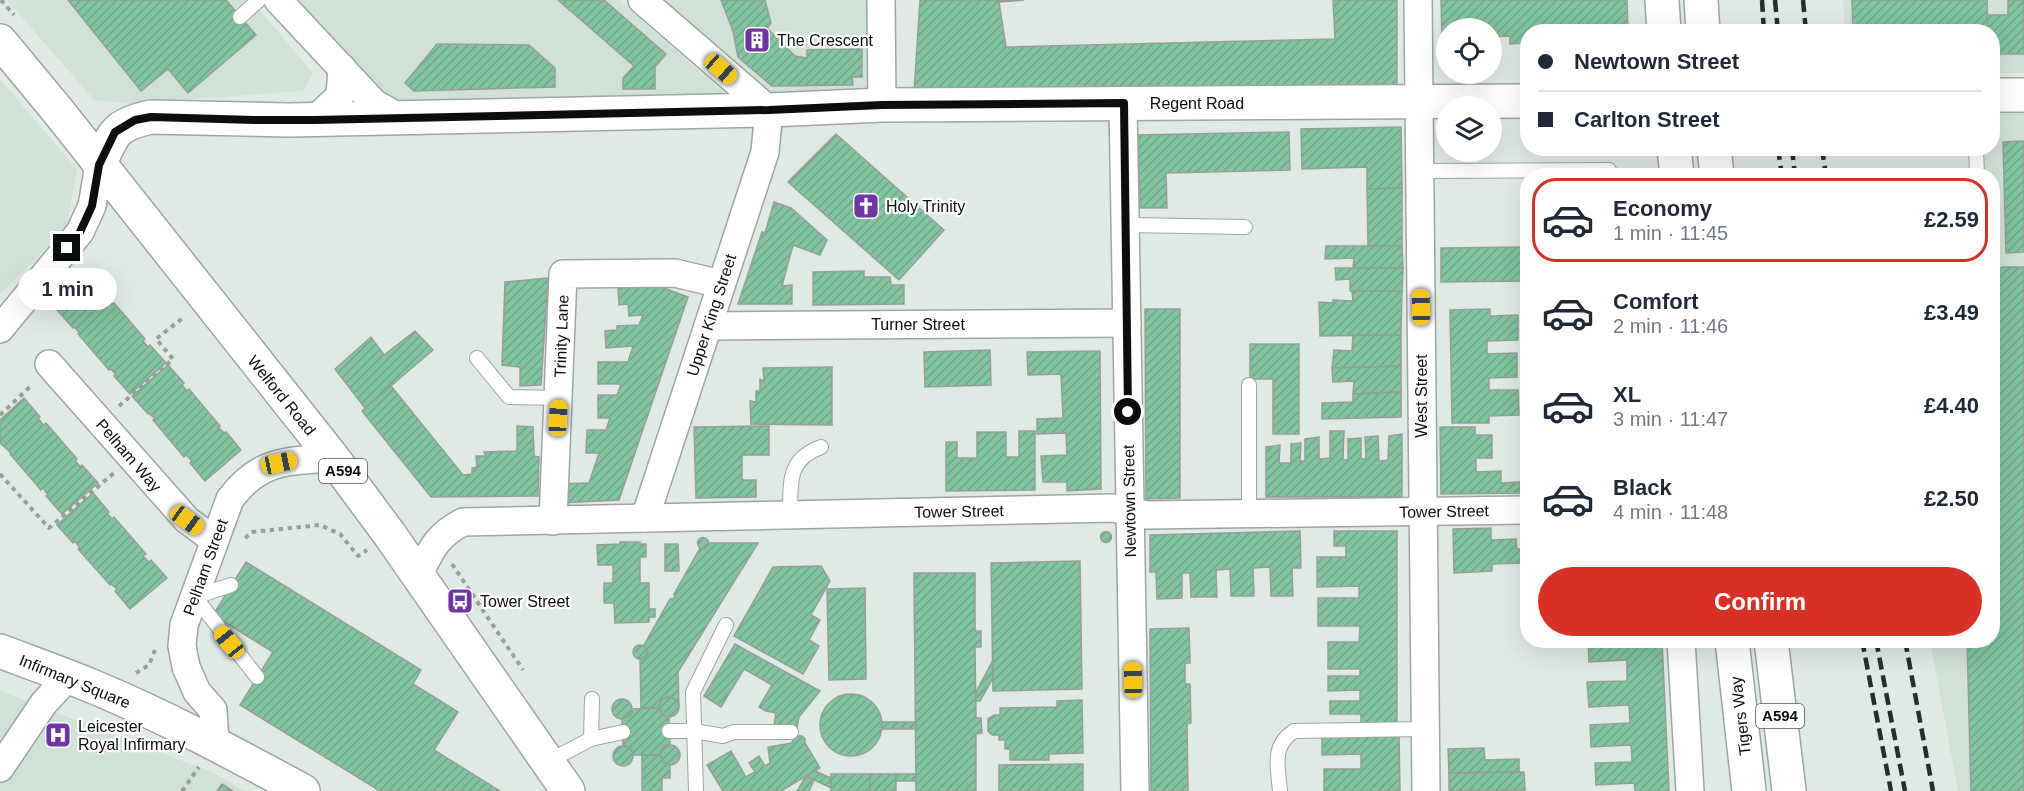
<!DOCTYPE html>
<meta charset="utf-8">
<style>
body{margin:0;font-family:Arial,sans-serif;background:#f2f2f3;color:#1f2937;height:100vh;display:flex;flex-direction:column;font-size:22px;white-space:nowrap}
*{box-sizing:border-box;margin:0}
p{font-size:20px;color:#747a83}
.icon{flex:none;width:33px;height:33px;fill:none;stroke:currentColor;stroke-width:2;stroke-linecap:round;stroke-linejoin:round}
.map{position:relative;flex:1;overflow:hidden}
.sheet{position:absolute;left:1520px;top:168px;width:480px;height:480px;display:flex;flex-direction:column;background:#fff;border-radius:24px;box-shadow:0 6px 24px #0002}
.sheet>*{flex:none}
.guide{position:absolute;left:1520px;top:24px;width:480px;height:132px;border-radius:24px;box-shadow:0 6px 24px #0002;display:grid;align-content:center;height:132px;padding:0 18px;background:#fff}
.tools{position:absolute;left:1436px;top:18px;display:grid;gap:12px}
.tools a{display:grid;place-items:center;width:66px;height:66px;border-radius:50%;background:#fff;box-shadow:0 6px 24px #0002;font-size:30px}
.end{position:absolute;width:27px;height:27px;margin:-14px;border:8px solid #0a0e0c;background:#fff;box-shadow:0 0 0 3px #fff}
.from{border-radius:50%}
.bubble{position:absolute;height:42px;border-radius:21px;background:#fff;box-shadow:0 6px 24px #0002;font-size:20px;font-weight:700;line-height:42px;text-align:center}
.car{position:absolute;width:18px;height:36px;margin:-18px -9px;border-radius:8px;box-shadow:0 0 4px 2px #0007;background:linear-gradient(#f5c518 24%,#345 0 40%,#f5c518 0 76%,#345 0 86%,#f5c518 0)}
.guide b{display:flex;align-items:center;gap:21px;height:57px;font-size:22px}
.guide b+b{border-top:2px solid #e0e1e3}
.guide i{width:15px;height:15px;background:#1f2937}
ul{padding:10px 0 0;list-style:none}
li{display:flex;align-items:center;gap:18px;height:84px;margin:0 12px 9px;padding:0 6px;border:3px solid transparent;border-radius:24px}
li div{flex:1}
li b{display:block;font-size:22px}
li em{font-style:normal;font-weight:700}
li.current{border-color:#d93025}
li>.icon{width:54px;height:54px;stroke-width:1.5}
.button{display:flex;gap:12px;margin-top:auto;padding:12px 18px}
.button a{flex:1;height:69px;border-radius:36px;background:#d93025;color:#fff;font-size:24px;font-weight:700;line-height:69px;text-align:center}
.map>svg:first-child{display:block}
.built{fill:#d0e2d7}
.building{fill:url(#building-hatch);stroke:#959f98;stroke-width:1.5}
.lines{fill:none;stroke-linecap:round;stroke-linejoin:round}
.lane-casing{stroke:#9ca69f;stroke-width:16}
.street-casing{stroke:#9ca69f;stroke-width:30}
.secondary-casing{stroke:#9ca69f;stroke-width:36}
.primary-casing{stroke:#9ca69f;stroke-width:36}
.path{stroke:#979f9a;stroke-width:4;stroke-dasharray:4.5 4.5;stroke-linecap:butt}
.lane{stroke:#fff;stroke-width:14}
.street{stroke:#fff;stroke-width:27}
.secondary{stroke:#fff;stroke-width:33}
.primary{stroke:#fff;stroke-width:33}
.rail{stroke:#282d2b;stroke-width:4.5;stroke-dasharray:12 6;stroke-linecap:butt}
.route{stroke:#0a0e0c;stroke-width:8}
.labels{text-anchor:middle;stroke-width:4.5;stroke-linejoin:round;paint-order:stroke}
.shield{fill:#fff;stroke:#545655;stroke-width:1.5}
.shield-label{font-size:15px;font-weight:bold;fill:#0a0e0c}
.poi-label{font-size:16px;fill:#0a0e0c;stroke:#fff;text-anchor:start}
.street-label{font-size:16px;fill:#0a0e0c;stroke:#fff}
</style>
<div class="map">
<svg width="2024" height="791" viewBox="0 0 2024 791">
<defs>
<pattern id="building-hatch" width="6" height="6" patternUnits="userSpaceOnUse" patternTransform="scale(1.5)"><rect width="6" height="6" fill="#82c59f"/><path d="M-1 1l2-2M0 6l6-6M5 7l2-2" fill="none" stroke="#6fa888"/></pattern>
</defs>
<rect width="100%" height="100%" fill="#e0eae4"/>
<g class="built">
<path d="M 7,0 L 251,0 L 313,73 L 303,91 L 129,104 L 94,100 Z"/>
<path d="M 294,0 L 619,0 L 733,101 L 401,103 L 382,93 Z"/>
<path d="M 658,0 L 869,0 L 871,99 L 773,101 Z"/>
<path d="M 1843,0 L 2024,0 L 2024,73 L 1992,73 L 1992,32 L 1845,31 Z"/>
<path d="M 0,79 L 77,169 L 67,227 L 0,294 Z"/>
<path d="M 1992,95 L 2024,95 L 2024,791 L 1958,791 L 1930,641 L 1992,640 L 1992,176 L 1977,175 L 1976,149 L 1992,148 Z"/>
<path d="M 0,691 L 214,773 L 245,791 L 0,791 Z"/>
</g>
<g class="building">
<path d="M 68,0 L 226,0 L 256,35 L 188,93 L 168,69 L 141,91 Z"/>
<path d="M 558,0 L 604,0 L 666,54 L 655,67 L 655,89 L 623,89 L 623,78 L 634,66 Z"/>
<path d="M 721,0 L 765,0 L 771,23 L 767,28 L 795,56 L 807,58 L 807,50 L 862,49 L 862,77 L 852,77 L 853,85 L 772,86 L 738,57 L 733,31 Z"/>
<path d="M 920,0 L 1024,0 L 999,2 L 1006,47 L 1335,39 L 1333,0 L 1397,0 L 1397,84 L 914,93 Z"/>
<path d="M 1441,0 L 1627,0 L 1628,32 L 1527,32 L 1527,43 L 1510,44 L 1510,36 L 1491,37 L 1491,28 L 1446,28 L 1446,38 L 1442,38 Z"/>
<path d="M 1852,0 L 1987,0 L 1988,32 L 1853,32 Z"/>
<path d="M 2008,0 L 2024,0 L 2024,54 L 1992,54 L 1992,32 L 1988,32 L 1987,15 L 2008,15 Z"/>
<path d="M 437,44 L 529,45 L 555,68 L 555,87 L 414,91 L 405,83 Z"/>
<path d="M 1401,127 L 1402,188 L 1367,189 L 1367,167 L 1302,169 L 1301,129 Z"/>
<path d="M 1289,132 L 1290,170 L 1166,173 L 1167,208 L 1140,208 L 1138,135 Z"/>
<path d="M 836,134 L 944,230 L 899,280 L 788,182 Z"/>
<path d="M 2024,141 L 2024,252 L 2006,253 L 2003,142 Z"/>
<path d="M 1402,188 L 1402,246 L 1368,246 L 1367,189 Z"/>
<path d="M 774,202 L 791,208 L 827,240 L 820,255 L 793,245 L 782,286 L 792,285 L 792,304 L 738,304 L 762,232 L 765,233 Z"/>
<path d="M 1326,246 L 1402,246 L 1403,268 L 1353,268 L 1354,258 L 1325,259 Z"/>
<path d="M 1527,247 L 1527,281 L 1441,282 L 1441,248 Z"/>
<path d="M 2002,267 L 2024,267 L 2024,791 L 1971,791 L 1967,640 L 1992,640 L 1992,274 Z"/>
<path d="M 1335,268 L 1403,268 L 1402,291 L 1350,291 L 1350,279 L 1336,280 Z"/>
<path d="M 864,271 L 864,277 L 890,277 L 891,285 L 904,285 L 904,304 L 813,305 L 813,272 Z"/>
<path d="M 93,278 L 109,297 L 106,299 L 112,304 L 114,303 L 145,339 L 143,341 L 148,347 L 150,345 L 166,363 L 130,394 L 114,376 L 116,375 L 111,369 L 109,370 L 78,334 L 79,332 L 74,327 L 73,328 L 57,310 Z"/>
<path d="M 548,278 L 541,385 L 520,386 L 520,367 L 502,365 L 505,282 Z"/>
<path d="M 653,284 L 688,297 L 619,500 L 559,503 L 559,484 L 589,483 L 599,453 L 586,453 L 587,430 L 606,430 L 610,418 L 598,418 L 598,395 L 617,395 L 621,384 L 598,384 L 598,362 L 628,362 L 633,346 L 606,348 L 605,331 L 617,330 L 617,326 L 639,325 L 643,315 L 629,316 L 628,304 L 619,305 L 618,288 Z"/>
<path d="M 1352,291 L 1402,291 L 1401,335 L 1320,336 L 1319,302 L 1333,303 L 1333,300 L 1353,301 Z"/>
<path d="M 1145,309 L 1180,309 L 1180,498 L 1146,499 Z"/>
<path d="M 1490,309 L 1490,316 L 1518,315 L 1518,340 L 1487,341 L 1487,354 L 1517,353 L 1517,377 L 1489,378 L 1489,390 L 1518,390 L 1519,415 L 1489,416 L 1489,423 L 1452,423 L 1450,310 Z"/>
<path d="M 415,331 L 433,350 L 365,408 L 335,369 L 371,337 L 384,355 Z"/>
<path d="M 1353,335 L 1401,335 L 1401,366 L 1332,368 L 1334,350 L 1352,351 Z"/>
<path d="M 1250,344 L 1299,344 L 1299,434 L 1273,434 L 1273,379 L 1250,379 Z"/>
<path d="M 990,350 L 991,385 L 925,387 L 924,352 Z"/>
<path d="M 1100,351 L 1101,489 L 1067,491 L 1067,482 L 1043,482 L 1041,456 L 1067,455 L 1066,433 L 1037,434 L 1037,419 L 1063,418 L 1061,374 L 1028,375 L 1027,352 Z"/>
<path d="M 168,365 L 184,383 L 182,385 L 187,391 L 189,389 L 220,426 L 218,427 L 224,433 L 226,432 L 241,450 L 205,481 L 190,463 L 192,461 L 186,455 L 184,457 L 153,420 L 155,419 L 149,413 L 148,414 L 132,396 Z"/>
<path d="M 1401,366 L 1401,392 L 1353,394 L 1354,381 L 1333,382 L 1332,368 Z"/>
<path d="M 832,367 L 832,425 L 751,424 L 750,401 L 756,402 L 756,391 L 760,391 L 760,379 L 764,381 L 763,368 Z"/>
<path d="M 391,386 L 463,475 L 472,474 L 472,468 L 477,467 L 476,456 L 486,456 L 484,452 L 517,451 L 517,426 L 533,427 L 534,456 L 539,457 L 538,496 L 431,497 L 362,411 Z"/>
<path d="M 1401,392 L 1401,417 L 1322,419 L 1322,403 L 1353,402 L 1353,394 Z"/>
<path d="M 24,398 L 40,417 L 38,418 L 41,422 L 43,425 L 46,423 L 77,459 L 75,461 L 78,464 L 80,467 L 82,465 L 98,483 L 62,514 L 46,496 L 48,495 L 43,488 L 41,490 L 10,454 L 11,453 L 0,443 L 0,420 Z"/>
<path d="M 769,426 L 769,455 L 742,455 L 742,480 L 756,480 L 756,497 L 696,498 L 694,427 Z"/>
<path d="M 1440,427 L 1475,427 L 1475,435 L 1492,435 L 1492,458 L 1476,458 L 1476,472 L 1501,471 L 1501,483 L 1520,482 L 1520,493 L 1441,494 Z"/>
<path d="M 1019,431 L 1035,431 L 1035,490 L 946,491 L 946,442 L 957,442 L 957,458 L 977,458 L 977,432 L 1006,432 L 1006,457 L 1019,457 Z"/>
<path d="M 1330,431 L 1344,431 L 1343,460 L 1348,460 L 1348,439 L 1361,438 L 1361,459 L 1366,459 L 1365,437 L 1378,436 L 1379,461 L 1388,460 L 1389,436 L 1402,434 L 1402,497 L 1266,497 L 1266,447 L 1280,445 L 1279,463 L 1291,463 L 1291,444 L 1301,443 L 1300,461 L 1305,461 L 1305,439 L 1319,437 L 1319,459 L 1330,458 Z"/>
<path d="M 93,493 L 109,512 L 107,513 L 112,519 L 114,517 L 146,554 L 143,556 L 149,562 L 151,560 L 167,578 L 130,609 L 115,591 L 117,589 L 111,584 L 110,585 L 78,549 L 80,548 L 77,544 L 75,541 L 73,543 L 57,525 Z"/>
<path d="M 1491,528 L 1491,540 L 1516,539 L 1517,549 L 1522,549 L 1523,563 L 1492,564 L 1492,571 L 1454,573 L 1453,529 Z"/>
<path d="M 1300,531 L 1301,568 L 1292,568 L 1293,596 L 1271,596 L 1270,567 L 1253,568 L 1254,596 L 1231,596 L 1230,569 L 1216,570 L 1217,597 L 1191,597 L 1190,573 L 1182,573 L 1182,598 L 1157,599 L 1156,572 L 1150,572 L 1150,535 Z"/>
<path d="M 1334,531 L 1397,531 L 1397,726 L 1361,726 L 1361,714 L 1330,714 L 1330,701 L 1360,701 L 1360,690 L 1328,691 L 1328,676 L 1360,676 L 1360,669 L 1328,669 L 1328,642 L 1359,642 L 1360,626 L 1318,626 L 1318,598 L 1359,598 L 1359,586 L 1317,587 L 1317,557 L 1346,557 L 1346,546 L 1334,546 Z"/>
<circle cx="1106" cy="537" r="5.5"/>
<circle cx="703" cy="543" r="5.5"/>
<path d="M 620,542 L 640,542 L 640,544 L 646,544 L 646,557 L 640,557 L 640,583 L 649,583 L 649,609 L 655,609 L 655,617 L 649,617 L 649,622 L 615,623 L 614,603 L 604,603 L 604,583 L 613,583 L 613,565 L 598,565 L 597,545 L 620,544 Z"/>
<path d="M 709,543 L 758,543 L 678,672 L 679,707 L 675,700 L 668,697 L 661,701 L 659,708 L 641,708 L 640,659 L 646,657 L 648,652 L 644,645 L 670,599 L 675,598 L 674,594 L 700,548 L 705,549 Z"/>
<path d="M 665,544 L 678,544 L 679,571 L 665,571 Z"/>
<path d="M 1080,561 L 1082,689 L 993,691 L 991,563 Z"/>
<path d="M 246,562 L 421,670 L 413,684 L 458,712 L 434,750 L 500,791 L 380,791 L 240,705 L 273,652 L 213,615 Z"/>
<path d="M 821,566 L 830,581 L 811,615 L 820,620 L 809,640 L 819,646 L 803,674 L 734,636 L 773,567 Z"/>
<path d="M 914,573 L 975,573 L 975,631 L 981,631 L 981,647 L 975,647 L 976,718 L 981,718 L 982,733 L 976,734 L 976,791 L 916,791 Z"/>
<path d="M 865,588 L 866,679 L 829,680 L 827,589 Z"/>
<path d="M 1189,628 L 1190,663 L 1185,663 L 1185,684 L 1190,684 L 1191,723 L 1187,724 L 1188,791 L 1151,791 L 1150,629 Z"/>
<path d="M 1588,640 L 1662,640 L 1669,791 L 1635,791 L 1634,783 L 1596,785 L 1595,763 L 1632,762 L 1631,745 L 1591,747 L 1590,725 L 1630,723 L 1629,705 L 1589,707 L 1587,682 L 1627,681 L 1627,660 L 1589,662 Z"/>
<path d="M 735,644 L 820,691 L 799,717 L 797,728 L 774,725 L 776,713 L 766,711 L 759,707 L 772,685 L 744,669 L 721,707 L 704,696 Z"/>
<circle cx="640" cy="652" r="7"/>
<path d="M 992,662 L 993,678 L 980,701 L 976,701 L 976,692 Z"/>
<circle cx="851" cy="725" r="31"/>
<circle cx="669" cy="707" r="10"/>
<circle cx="622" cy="709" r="10"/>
<path d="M 1082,700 L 1083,753 L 1049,754 L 1049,760 L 1010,760 L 1010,749 L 1005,749 L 1005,740 L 999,740 L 999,735 L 992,735 L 988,731 L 988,719 L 994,715 L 1000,715 L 1000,708 L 1057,707 L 1057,701 Z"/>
<path d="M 659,708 L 662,715 L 669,717 L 670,744 L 663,747 L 660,755 L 633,755 L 630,748 L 623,745 L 622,719 L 630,716 L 633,709 Z"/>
<rect x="882" y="722" width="34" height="7"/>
<path d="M 1322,735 L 1399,735 L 1400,791 L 1324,791 L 1324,769 L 1361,769 L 1361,754 L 1322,755 Z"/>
<path d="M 796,736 L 802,736 L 805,739 L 805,743 L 820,768 L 781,791 L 723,791 L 707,765 L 731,751 L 746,777 L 755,772 L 749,763 L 759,756 L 765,766 L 770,763 L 768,747 L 792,743 L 793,738 Z"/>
<circle cx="670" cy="755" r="10"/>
<circle cx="623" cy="756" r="10"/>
<path d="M 1484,748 L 1485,760 L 1519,759 L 1519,772 L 1449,773 L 1448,749 Z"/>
<path d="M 642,755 L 660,755 L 663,762 L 670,765 L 670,778 L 662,778 L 662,791 L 642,791 Z"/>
<path d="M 1083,764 L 1083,791 L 999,791 L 999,765 Z"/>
<path d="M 815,771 L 831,778 L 831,788 L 806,776 Z"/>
<path d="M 1524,772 L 1525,790 L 1449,791 L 1449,773 Z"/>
<rect x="831" y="774" width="39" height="17"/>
<rect x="870" y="774" width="26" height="17"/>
<rect x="896" y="774" width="20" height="7"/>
<path d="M 806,776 L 814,780 L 809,791 L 797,791 Z"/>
<path d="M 222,784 L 233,791 L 217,791 Z"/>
</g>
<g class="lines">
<defs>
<g id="lane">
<path d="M 240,17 L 259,0"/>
<path d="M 1976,148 L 1977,176"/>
<path d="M 1420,171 L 1609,170"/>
<path d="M 1126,225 L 1245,227"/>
<path d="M 477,358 L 509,397 L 559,398"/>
<path d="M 1249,513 L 1249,385"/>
<path d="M 790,515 C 791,484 786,460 821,447"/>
<path d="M 231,585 L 195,597 L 257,677"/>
<path d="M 669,731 L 694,731 L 723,736 L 734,732 L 791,732"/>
<path d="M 591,739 L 592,699"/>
<path d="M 547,762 L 591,739 L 623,732"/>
<path d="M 696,791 L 693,692 L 726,625"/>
<path d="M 1280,791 C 1278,767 1271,746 1294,731 L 1425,729"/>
</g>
<g id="street">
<path d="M 278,0 L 375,104 L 401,118"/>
<path d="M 642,0 L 769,110 L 765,152 L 645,518"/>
<path d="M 881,0 L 882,105"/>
<path d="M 1418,0 L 1426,791"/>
<path d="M 1123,103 L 1135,791"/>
<path d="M 314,120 L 340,96 L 342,68"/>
<path d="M 708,326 L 1127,323"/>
<path d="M 0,329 L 80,232 L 92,206 L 99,165"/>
<path d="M 49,364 L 187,520 L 214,540"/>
<path d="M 553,521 L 563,274 L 675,273 L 721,284"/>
<path d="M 418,576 C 431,550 436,536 463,522 L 1113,508 L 1147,515 L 1527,510"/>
<path d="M 1681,640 L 1690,791"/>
<path d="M 215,743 L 213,710 L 197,692 L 186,667 L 182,646 L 184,625 L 230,499 C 260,459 288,461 333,458"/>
<path d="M 0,768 L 44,703 L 68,677"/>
</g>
<g id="secondary">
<path d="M 1992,95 L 2024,95"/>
<path d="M 99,165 C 114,133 114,125 151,117 L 289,120 L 769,110 L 882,105 L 1527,101"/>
</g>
<g id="primary">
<path d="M 1662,0 L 1664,32"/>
<path d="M 1701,0 L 1703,32"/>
<path d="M 0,41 L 58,111 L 333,458 L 390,535 L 568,791"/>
<path d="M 1674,148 L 1677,176"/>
<path d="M 1714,148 L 1717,176"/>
<path d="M 1732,640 L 1749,791"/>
<path d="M 1771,640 L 1789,791"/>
<path d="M 0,651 C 31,663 63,674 94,687 C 166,717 235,754 303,791"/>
</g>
</defs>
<use href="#lane" class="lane-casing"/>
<use href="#street" class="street-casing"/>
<use href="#secondary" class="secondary-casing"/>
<use href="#primary" class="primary-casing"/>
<g class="path">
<path d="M 1,0 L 14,15"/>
<path d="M 119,406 L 173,359 L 156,339 L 184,317"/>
<path d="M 0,415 L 32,385"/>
<path d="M 0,474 L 49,528 L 114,473"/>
<path d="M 245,538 L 252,532 L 320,525 L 340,534 L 358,556 L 367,550"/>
<path d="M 452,564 L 523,670"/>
<path d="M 136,673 L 149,665 L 155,650"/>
<path d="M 182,791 L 199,767"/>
</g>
<use href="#lane" class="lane"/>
<use href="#street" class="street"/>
<use href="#secondary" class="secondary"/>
<use href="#primary" class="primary"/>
<g class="rail">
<path d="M 1762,0 L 1764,32"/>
<path d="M 1775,0 L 1778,32"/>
<path d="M 1803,0 L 1806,32"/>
<path d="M 1778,148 L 1782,176"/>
<path d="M 1792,148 L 1795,176"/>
<path d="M 1822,148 L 1826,176"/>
<path d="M 1862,640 L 1891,791"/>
<path d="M 1876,640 L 1905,791"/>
<path d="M 1905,640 L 1933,791"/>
</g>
</g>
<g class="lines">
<path class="route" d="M 67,248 L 80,232 L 92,206 L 99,165 L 115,132 L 135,120 L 151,117 L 254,120 L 314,120 L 769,110 L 882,105 L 1124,103 L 1128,412"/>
</g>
<defs>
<symbol id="building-square" viewBox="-11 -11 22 22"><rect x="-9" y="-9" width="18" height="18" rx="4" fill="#7033a8" stroke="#fff"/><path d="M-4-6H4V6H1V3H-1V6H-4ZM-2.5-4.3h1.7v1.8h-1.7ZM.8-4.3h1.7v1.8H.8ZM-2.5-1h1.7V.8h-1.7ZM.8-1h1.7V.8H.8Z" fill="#fff"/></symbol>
<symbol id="church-square" viewBox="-11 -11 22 22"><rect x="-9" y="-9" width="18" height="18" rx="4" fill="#7033a8" stroke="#fff"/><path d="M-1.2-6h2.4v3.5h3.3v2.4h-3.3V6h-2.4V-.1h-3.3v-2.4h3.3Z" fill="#fff"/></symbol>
<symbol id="bus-square" viewBox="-11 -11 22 22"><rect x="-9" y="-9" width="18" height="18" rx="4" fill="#7033a8" stroke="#fff"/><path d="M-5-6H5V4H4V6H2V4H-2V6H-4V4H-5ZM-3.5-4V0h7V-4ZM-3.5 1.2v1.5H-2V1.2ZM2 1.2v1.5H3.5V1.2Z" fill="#fff"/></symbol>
<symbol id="hospital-square" viewBox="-11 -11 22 22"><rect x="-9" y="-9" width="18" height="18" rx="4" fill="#7033a8" stroke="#fff"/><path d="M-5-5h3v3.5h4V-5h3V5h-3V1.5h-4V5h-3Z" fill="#fff"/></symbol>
</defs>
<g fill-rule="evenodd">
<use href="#building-square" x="742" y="25" width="30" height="30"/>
<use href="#church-square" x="851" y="191" width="30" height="30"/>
<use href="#bus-square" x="445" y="586" width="30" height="30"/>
<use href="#hospital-square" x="43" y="720" width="30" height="30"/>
</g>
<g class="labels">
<g class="shield">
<rect x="319" y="459" width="48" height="24" rx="4.5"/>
<rect x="1756" y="704" width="48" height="24" rx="4.5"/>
</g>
<g class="shield-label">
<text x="343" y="476">A594</text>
<text x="1780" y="721">A594</text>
</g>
<g class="poi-label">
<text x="777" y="46">The Crescent</text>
<text x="886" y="212">Holy Trinity</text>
<text x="480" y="607">Tower Street</text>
<text x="78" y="732">Leicester<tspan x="78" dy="18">Royal Infirmary</tspan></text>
</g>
<g class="street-label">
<text x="1197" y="109">Regent Road</text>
<text transform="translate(711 315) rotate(-72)" y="6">Upper King Street</text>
<text x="918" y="330">Turner Street</text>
<text transform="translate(561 336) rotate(-88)" y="6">Trinity Lane</text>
<text transform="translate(282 395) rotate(51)" y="6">Welford Road</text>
<text transform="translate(1421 396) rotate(-90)" y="6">West Street</text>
<text transform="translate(129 455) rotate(49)" y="6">Pelham Way</text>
<text transform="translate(1129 501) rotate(-91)" y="6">Newtown Street</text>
<text transform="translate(959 511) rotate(-1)" y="6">Tower Street</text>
<text transform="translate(1444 511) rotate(-1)" y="6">Tower Street</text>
<text transform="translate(205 567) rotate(-70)" y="6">Pelham Street</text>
<text transform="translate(75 681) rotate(22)" y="6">Infirmary Square</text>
<text transform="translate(1740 716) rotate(-97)" y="6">Tigers Way</text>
</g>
</g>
</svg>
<div class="tools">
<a><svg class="icon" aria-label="locate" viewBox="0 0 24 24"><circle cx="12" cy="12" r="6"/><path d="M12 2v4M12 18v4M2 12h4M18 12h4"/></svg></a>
<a><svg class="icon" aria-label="layers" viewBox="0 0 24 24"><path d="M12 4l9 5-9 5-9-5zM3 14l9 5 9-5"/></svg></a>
</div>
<i class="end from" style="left:1128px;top:412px"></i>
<i class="end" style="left:67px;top:248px"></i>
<div class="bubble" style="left:18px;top:268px;width:99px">1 min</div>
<i class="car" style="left:721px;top:69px;rotate:131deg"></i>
<i class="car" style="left:1421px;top:307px;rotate:359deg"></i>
<i class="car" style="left:558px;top:418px;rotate:3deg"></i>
<i class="car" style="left:279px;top:463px;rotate:78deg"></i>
<i class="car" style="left:187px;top:520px;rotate:126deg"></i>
<i class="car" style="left:229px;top:642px;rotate:321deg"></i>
<i class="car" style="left:1133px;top:680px;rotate:359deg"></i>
<div class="guide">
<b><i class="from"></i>Newtown Street</b>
<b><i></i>Carlton Street</b>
</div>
<section class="sheet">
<ul>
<li class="current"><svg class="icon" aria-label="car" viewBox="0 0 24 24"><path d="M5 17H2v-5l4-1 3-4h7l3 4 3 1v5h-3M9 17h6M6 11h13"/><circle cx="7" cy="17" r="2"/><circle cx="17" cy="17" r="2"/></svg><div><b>Economy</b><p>1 min · 11:45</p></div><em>£2.59</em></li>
<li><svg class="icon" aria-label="car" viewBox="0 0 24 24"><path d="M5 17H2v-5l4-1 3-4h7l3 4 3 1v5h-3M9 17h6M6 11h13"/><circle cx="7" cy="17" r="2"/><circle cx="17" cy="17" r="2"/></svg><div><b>Comfort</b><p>2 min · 11:46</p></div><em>£3.49</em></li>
<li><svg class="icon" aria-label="car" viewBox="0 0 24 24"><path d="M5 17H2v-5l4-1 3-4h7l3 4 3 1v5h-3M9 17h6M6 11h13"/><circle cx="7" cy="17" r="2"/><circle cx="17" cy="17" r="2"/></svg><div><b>XL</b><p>3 min · 11:47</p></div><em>£4.40</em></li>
<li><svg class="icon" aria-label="car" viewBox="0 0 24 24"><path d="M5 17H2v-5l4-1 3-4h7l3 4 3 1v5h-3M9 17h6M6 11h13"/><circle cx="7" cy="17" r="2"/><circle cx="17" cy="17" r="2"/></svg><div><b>Black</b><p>4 min · 11:48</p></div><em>£2.50</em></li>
</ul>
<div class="button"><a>Confirm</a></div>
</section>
</div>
